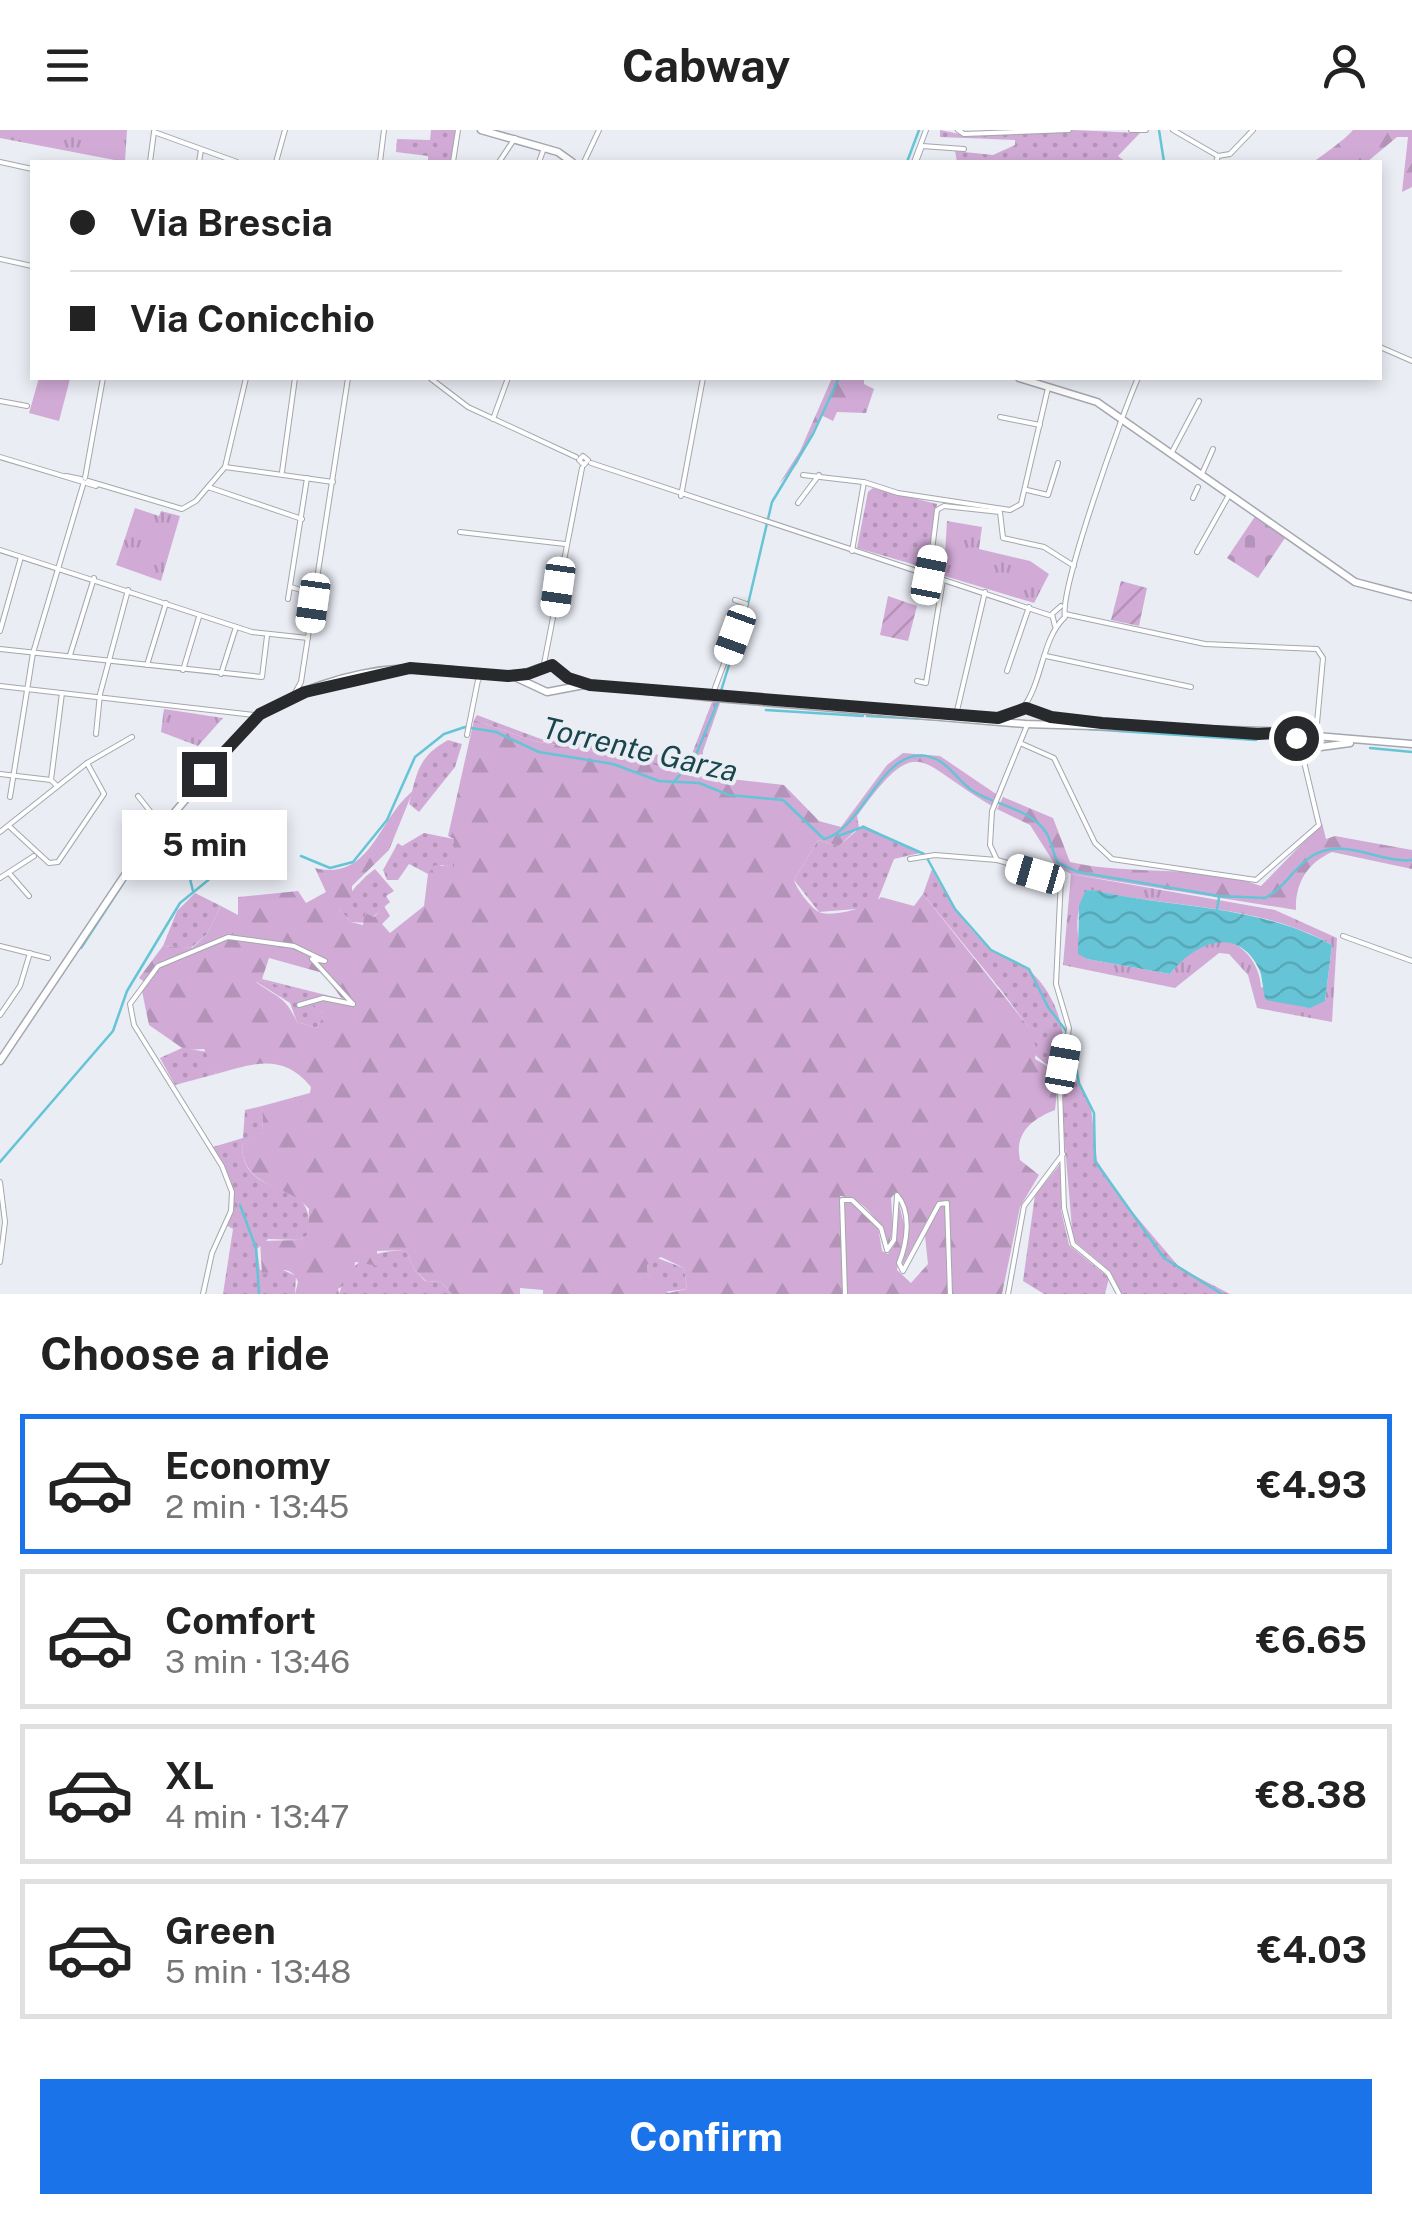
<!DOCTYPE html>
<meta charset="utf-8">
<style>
body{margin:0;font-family:"Public Sans",sans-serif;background:#f6f6f6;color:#222;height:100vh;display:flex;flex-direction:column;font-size:38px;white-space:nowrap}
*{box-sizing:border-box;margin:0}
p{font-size:32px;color:#767676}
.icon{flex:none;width:55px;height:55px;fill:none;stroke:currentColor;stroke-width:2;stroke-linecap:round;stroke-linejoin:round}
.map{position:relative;height:1164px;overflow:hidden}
.details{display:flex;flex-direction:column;background:#fff;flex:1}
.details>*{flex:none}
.hud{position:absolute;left:30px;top:30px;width:1352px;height:220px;border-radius:0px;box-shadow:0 5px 15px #0003;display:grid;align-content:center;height:220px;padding:0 40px;background:#fff}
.end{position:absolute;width:45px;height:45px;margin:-22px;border:12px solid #28292c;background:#fff;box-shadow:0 0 0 5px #fff}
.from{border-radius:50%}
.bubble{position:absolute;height:70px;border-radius:0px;background:#fff;box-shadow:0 5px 15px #0003;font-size:32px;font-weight:700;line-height:70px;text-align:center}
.car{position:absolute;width:30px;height:60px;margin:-30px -15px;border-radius:12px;box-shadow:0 0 8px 2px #0007;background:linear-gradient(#fff 24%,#345 0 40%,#fff 0 76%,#345 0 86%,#fff 0)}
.hud b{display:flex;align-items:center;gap:35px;height:95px;font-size:38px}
.hud b+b{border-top:2px solid #e0e0e0}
.hud i{width:25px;height:25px;background:#222}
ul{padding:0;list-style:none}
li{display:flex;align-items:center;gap:30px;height:140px;margin:0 20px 15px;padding:0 20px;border:5px solid #e0e0e0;border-radius:0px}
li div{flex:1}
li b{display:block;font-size:38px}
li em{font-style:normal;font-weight:700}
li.current{border-color:#1a73e8}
li>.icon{width:90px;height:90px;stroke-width:1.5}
h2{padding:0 40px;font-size:45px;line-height:120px}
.button{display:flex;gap:20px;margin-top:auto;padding:20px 40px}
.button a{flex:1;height:115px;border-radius:0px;background:#1a73e8;color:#fff;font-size:40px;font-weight:700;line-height:115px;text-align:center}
header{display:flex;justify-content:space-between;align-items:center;height:130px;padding:0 40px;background:#fff;font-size:45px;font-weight:700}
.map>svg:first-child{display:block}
.grass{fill:url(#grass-dots)}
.forest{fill:url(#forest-firs);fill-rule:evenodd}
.cemetery{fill:url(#cemetery-stones)}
.park{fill:url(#park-tufts);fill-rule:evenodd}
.garden{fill:url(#garden-furrows)}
.pitch{fill:#d1abd6}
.water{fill:url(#water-waves)}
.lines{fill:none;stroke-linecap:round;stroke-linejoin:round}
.stream{stroke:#65c4d5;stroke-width:2.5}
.minor-casing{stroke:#a4a7ae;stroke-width:6}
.tertiary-casing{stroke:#a4a7ae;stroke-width:9}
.secondary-casing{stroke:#a4a7ae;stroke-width:9}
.minor{stroke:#fff;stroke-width:4}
.tertiary{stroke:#fff;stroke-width:6}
.secondary{stroke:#fff;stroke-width:6}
.route{stroke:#28292c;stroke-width:12}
.labels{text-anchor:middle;stroke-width:8;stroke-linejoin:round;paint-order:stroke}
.water-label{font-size:30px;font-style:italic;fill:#19454d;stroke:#eaedf4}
</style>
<header><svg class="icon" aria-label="menu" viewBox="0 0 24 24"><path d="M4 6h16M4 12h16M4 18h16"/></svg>Cabway<svg class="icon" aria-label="person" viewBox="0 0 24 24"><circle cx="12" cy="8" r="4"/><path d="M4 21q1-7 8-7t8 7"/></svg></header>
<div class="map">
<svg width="1412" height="1164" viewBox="0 0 1412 1164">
<defs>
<pattern id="grass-dots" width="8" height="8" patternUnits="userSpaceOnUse" patternTransform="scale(2.5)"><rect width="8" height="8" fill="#d1abd6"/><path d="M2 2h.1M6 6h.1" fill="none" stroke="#b393b8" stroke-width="1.8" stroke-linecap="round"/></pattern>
<pattern id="forest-firs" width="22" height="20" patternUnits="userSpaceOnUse" patternTransform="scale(2.5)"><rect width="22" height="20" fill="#d1abd6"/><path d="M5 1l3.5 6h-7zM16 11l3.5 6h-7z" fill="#b393b8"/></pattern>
<pattern id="cemetery-stones" width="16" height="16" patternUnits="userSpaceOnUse" patternTransform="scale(2.5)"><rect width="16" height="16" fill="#d1abd6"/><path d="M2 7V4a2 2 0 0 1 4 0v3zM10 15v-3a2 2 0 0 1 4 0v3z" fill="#b393b8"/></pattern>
<pattern id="park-tufts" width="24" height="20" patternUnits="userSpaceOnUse" patternTransform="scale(2.5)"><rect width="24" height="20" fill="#d1abd6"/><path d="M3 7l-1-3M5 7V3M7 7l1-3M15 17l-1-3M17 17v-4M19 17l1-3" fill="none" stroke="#b393b8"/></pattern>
<pattern id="garden-furrows" width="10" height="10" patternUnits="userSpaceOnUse" patternTransform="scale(2.5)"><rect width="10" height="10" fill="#d1abd6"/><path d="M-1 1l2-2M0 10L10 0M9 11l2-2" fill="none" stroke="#b393b8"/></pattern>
<pattern id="water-waves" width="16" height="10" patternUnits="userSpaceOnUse" patternTransform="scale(2.5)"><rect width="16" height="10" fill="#65c4d5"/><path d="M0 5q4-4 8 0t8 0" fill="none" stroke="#58a8b7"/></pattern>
</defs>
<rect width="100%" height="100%" fill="#eaedf4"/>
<g class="grass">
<path d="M 431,0 L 456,0 L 451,32 L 428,32 L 428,26 L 396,22 L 397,9 L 430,10 Z"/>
<path d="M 940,0 L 964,5 L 1073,0 L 1140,3 L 1118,26 L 1126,32 L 957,32 L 955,21 L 993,25 L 1015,15 L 1015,10 L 940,7 Z"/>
<path d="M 873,358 L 937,374 L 926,438 L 857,418 L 868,362 Z"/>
<path d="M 712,572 L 720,573 L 703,621 L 702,643 L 678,643 L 636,629 L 534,611 L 474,590 L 477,585 L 541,609 L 690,629 Z"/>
<path d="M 448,610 L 462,614 L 455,637 L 419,682 L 409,674 C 417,642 418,627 448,610 Z"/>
<path d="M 863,695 L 920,723 L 894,729 L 877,772 L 869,778 L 819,782 L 794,750 L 818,710 L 839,716 Z"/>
<path d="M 424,703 L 454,709 L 454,738 L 441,735 L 428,744 L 409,734 L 398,750 L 387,750 L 383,740 L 398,713 L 402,716 Z"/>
<path d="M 375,739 L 394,761 L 386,766 L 390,772 L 366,793 L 351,792 L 339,779 C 350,763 358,752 375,739 Z"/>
<path d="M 932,739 C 947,768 963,793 986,815 C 996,824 1008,827 1020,834 C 1051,852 1071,901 1061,935 L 1051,938 L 1035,925 L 1027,895 L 1001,860 L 923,764 Z"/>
<path d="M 195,763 L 221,776 L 207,804 L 191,818 L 163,816 L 177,781 Z"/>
<path d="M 259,850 L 322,866 L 308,869 L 324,884 L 317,898 L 297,892 L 290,873 L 255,851 Z"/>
<path d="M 182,918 L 208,922 L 216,944 L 175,955 L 160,928 Z"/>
<path d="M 1070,938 L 1091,977 L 1097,1031 L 1124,1072 L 1180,1138 L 1230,1164 L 1121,1164 L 1103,1135 L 1073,1110 L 1061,969 Z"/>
<path d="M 262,976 L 263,1002 L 251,1006 L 242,1016 C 243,1074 319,1041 308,1105 L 300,1110 L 268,1109 L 257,1119 L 260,1140 L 279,1138 L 296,1146 L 295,1164 L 223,1164 L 233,1099 L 226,1095 C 241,1065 230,1044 213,1017 L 243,1008 L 245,980 Z"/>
<path d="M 1061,1033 L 1061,1080 L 1069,1115 L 1109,1148 L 1105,1164 L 1044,1164 L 1023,1151 L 1035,1065 Z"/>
<path d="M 406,1120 L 414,1139 L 425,1151 L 441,1152 L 452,1164 L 339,1164 C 349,1130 372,1121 406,1120 Z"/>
<path d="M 657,1128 L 684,1138 L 687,1159 L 664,1162 L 648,1144 L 647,1135 Z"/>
</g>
<g class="forest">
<path d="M 1353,0 L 1412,0 L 1412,57 L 1402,62 L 1408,7 L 1397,7 L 1367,32 L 1313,32 C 1326,23 1343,11 1353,0 Z"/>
<path d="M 832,248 L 864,248 L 864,254 L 874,259 L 866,283 L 837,282 L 833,291 L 821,285 L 797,334 L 779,354 L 800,321 Z"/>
<path d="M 474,590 L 534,611 L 636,629 L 678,643 L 784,655 L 819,691 L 841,697 L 887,635 L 903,623 L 940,626 L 999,666 L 992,676 C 917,633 920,599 857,686 L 859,697 L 839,716 L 818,710 L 794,750 C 796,758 810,777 819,782 C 831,788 872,777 881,767 L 914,776 L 923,764 L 1027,895 L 1036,917 L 1035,929 L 1059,943 L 1055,980 C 1032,989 1014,1003 1020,1030 L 1039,1045 L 1020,1077 L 1002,1164 L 952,1164 L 946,1070 L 936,1075 L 902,1136 C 904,1114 917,1079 896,1062 L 891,1068 L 893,1098 L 888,1118 C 881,1094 867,1069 840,1066 L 843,1164 L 543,1164 L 543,1160 L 520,1158 L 520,1164 L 452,1164 L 441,1152 L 426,1151 L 414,1139 L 406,1120 L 377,1121 L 378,1136 L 355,1132 L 354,1148 L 338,1159 L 339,1164 L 295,1164 L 298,1152 C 290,1132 274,1143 262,1144 L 260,1111 L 300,1110 L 308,1105 L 309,1079 C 287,1052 243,1059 242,1016 L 251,1005 L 263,1002 L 262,976 L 310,963 L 311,957 C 283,923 255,933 216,944 L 204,919 L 185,920 L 149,895 L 142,861 L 146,853 L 139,848 L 163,816 L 192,818 L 207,804 L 221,776 L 238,785 L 238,767 L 298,761 L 306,773 L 326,762 L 315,738 C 371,752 378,688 413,661 L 389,720 L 352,756 L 352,767 L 339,779 L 351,792 L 363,795 L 365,783 L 374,787 L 384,776 L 390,786 L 382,794 L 390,803 L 424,776 L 428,744 L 435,735 L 454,737 L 454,709 L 448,706 ZM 269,828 L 323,843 L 342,869 L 262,849 ZM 259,850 L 318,866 L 307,869 L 324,884 L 317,898 L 297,892 C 285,866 278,868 256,852 ZM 661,1127 L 684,1138 L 687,1159 L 668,1163 L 648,1144 L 647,1135 Z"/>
<path d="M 1003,667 L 1053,688 L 1070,732 C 1129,746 1203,734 1261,756 L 1322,693 L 1326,709 L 1335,706 L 1412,720 L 1412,739 L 1332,722 C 1307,733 1295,754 1296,780 L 1071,744 L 1056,736 L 1030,695 L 997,679 Z"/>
<path d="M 898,1070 L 905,1098 L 897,1140 L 911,1153 L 928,1134 L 925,1106 L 940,1075 L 945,1076 L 948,1164 L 846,1164 L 844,1073 L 849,1071 L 878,1097 L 882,1121 L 888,1124 L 895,1114 Z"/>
</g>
<path class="cemetery" d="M 1256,385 L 1287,405 L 1258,448 L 1227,428 Z"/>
<g class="park">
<path d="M 0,0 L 127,0 L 125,32 L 0,8 Z"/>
<path d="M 135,378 L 159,386 L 161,381 L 180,386 L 161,451 L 116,435 Z"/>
<path d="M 947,391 L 982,397 L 979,419 L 1030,431 L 1049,444 L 1034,473 L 935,443 L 936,423 L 945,424 Z"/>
<path d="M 164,579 L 223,588 L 198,616 L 161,602 Z"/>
<path d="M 1071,744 L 1275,780 L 1337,808 L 1332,892 L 1257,878 L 1248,845 L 1229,824 L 1219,823 L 1175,858 L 1063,835 ZM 1092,760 C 1173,779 1258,773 1332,815 L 1325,871 L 1261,857 C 1260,831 1236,802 1207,812 C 1192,816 1179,833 1170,844 L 1087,829 C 1074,809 1075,783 1085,762 Z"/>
</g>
<g class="garden">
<path d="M 1121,451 L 1147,458 L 1139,496 L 1111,490 Z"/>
<path d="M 888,466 L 917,476 L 908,511 L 880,505 Z"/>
</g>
<path class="pitch" d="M 39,248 L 70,249 L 59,291 L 29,283 Z"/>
<path class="water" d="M 1093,760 C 1174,779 1258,774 1332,815 L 1325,871 L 1310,878 L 1266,870 C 1262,860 1263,847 1259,839 C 1237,793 1193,814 1170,844 L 1087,829 L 1078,824 L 1079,776 L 1085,761 Z"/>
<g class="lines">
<g class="stream">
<path d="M 1159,0 L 1164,32"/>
<path d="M 907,32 L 919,0"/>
<path d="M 766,580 L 863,586"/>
<path d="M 867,586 L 945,590"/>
<path d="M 1088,599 L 1256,610"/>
<path d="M 1370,618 L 1412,622"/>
<path d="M 673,653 L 695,627 L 717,574 L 749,470 L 772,372 L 813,304 L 839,248"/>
<path d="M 163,701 L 185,729 L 193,761"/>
<path d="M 838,706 L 863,697 L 924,724"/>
<path d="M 301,726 L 330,738 L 353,732 L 387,690 L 415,627 L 444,604 L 465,597 L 496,602 L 539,622 L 613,634 L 659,651 L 699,653 L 729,665 L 783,670 L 824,709 C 864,701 885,603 938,630 C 952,638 960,653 973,661 C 996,676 1031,678 1047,704 C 1052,713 1053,724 1058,733 L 1078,742 L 1219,766 L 1265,768 C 1285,758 1294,737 1312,726 C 1344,706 1381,734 1412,730"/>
<path d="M 927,728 L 955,779 L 991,820 L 1029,839 L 1048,877 L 1070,906 L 1079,953 L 1094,983 L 1095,1031 L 1164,1128 L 1222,1164"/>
<path d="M 1217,780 L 1219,767"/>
<path d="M 81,818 L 124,752"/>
<path d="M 0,1032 L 113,901 L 127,861 L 180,773 L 260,708"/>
<path d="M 240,1075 L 256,1118 L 259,1164"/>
</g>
<defs>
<g id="minor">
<path d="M 958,0 L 964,4 L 1069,0"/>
<path d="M 1131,0 L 1146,0"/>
<path d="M 1173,0 L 1218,26"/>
<path d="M 154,2 L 237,32"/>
<path d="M 0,32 L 32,39"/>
<path d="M 150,32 L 154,2"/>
<path d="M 199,32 L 201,20"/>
<path d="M 276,32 L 285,0"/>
<path d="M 380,32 L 384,0"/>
<path d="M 453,32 L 458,0"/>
<path d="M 499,32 L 515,8"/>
<path d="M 539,32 L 544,18"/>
<path d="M 584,32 L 599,0"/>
<path d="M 914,32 L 926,0"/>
<path d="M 916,32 L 922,16 L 964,19"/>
<path d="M 1216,32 L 1218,26 L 1230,24 L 1253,0"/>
<path d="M 0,129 L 32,136"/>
<path d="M 1380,217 L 1412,231"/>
<path d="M 430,248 L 468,277 L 576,327"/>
<path d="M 0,271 L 27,276"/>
<path d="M 1000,287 L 1040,295"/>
<path d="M 493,289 L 508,248"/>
<path d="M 1171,324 L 1199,271"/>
<path d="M 583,326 L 588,330 L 584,335 L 579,330 Z"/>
<path d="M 0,327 L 96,356"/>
<path d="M 591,333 L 1052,486"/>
<path d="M 225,337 L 333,352"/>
<path d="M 225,337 L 246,248"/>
<path d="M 282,342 L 295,248"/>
<path d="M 803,345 L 863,352"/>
<path d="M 66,346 L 81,349"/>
<path d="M 1201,346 L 1213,319"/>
<path d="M 85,348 L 103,248"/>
<path d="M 88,351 L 182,379 L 196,371 L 225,337"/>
<path d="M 208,357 L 302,389"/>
<path d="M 1027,360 L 1048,365 L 1058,333"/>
<path d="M 681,366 L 703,248"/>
<path d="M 1193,368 L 1198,357"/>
<path d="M 798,373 L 819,345"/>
<path d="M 460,402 L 565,414"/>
<path d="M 0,420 L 252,502 L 308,508"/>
<path d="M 852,421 L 864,352 L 898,363 L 1010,380 L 1021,374 L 1048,258"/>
<path d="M 1197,422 L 1229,365"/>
<path d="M 929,445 L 937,380 L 944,376 L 1000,382 L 1003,408 L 1044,417 L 1074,436"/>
<path d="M 291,457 L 314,464"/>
<path d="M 288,469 L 307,348"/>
<path d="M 1065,484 L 1205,514 L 1317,519 L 1323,528 L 1316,604"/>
<path d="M 1055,496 L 1052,484 L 1061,476"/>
<path d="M 0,501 L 21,427"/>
<path d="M 0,519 L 262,547 L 267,506"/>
<path d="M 70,525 L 94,448"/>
<path d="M 1046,526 L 1191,557"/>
<path d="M 544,534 L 582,338"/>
<path d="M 147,535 L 166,473"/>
<path d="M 183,540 L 199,487"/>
<path d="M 1007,541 L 1029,477"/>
<path d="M 221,544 L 236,497"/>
<path d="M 917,551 L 926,553 L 943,450"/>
<path d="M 0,556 L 254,585"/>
<path d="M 295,563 L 301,552 L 348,248"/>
<path d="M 712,566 L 746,474 L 735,470"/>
<path d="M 1022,579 C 1043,553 1041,509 1065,487 C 1059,459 1123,282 1138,248"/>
<path d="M 956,585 L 985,462"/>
<path d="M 1028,593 L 992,681 L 990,715 L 997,730 L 1061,748 L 1056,854 L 1069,898 L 1060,960 L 1064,1078 L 1073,1114 L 1108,1143 L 1119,1164"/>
<path d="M 1307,599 L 1317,592"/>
<path d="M 96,604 L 100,564 L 128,460"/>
<path d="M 467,605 L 478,550 L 484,544"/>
<path d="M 1020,613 L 1054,628 L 1095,713 L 1112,729 L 1256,750 L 1319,695 L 1301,619"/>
<path d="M 0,644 L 51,650 L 57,656"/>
<path d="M 51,650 L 62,563"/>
<path d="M 138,666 L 161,695"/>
<path d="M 10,667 L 33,523 L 83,355"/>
<path d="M 10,697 L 49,733 L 58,732 L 104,664 L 87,633"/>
<path d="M 0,702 L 87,633 L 132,607"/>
<path d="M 910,729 L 935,725 L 997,730"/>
<path d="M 143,731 L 154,740"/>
<path d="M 9,743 L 29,766"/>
<path d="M 0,748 L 34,726"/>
<path d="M 1343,806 L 1412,831"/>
<path d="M 0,816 L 48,828"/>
<path d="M 299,875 L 323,868 L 353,874"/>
<path d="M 0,885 L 20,856 L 30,823"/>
<path d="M 0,1052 L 5,1092 L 0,1132"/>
<path d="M 203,1164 L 212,1123 L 231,1081 L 232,1062 L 222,1036 L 134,895 L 130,874 L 158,836 L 228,807 L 294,816 L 325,831 L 312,829 L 353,874"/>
<path d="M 845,1164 L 842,1070 L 852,1070 L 881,1098 L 887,1120 L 894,1110 L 897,1065 C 912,1082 907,1113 899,1133 L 903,1141 L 939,1074 L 947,1073 L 950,1164"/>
<path d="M 1008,1164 L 1024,1076 L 1063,1024"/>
</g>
<g id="tertiary">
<path d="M 481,0 L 558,22 L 572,32"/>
<path d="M 1019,248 L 1097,272 L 1355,452 L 1412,467"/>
</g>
<g id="secondary">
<path d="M 517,548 L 547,562 L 584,555"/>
<path d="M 999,588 L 1026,578 L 1051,587 L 1098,592"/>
<circle cx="1306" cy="610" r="11"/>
<path d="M 1316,606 L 1412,614"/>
<path d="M 1313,618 L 1350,613"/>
<path d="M 0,931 L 137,727 L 245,599 C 285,560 353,541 408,538 C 442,536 475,545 509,546 C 526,546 537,536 552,535 L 569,548 L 590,555 L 716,568 L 1025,594 L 1300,602"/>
</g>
</defs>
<use href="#minor" class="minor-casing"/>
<use href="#tertiary" class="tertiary-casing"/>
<use href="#secondary" class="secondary-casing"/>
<use href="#minor" class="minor"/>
<use href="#tertiary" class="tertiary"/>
<use href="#secondary" class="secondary"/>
</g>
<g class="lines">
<path class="route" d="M 204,644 L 260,584 L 305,562 L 410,538 L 508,546 L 528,544 L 552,535 L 568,548 L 590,555 L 998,588 L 1026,578 L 1051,587 L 1102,593 L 1258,604 L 1300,602 L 1296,608"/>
</g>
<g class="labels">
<g class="water-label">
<text transform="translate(640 620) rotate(13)" y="10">Torrente Garza</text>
</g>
</g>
</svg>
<i class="end from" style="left:1296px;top:608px"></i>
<i class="end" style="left:204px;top:644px"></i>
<div class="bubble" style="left:122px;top:680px;width:165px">5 min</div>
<i class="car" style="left:929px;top:445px;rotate:11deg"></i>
<i class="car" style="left:558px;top:457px;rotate:188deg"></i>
<i class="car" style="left:313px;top:473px;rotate:188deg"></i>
<i class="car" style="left:735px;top:505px;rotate:200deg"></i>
<i class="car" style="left:1035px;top:744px;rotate:286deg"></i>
<i class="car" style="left:1063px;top:934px;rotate:10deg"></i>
<div class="hud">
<b><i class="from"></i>Via Brescia</b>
<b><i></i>Via Conicchio</b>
</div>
</div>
<section class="details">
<h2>Choose a ride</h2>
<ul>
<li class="current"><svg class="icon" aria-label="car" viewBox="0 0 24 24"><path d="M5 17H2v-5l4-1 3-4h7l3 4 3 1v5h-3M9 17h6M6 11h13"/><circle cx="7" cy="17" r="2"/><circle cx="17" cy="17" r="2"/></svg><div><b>Economy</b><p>2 min · 13:45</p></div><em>€4.93</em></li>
<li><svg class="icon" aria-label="car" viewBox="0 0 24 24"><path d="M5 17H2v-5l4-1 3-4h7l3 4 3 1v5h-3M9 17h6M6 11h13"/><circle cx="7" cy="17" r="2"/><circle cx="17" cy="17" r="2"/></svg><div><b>Comfort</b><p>3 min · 13:46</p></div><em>€6.65</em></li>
<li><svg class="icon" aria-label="car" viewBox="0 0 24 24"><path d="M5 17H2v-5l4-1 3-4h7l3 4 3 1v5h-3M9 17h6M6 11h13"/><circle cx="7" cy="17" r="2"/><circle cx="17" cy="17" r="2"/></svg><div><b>XL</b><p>4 min · 13:47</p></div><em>€8.38</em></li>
<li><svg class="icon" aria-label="car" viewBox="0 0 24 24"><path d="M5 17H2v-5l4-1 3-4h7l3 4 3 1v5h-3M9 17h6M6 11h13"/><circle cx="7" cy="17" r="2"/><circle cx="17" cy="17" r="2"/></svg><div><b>Green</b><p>5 min · 13:48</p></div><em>€4.03</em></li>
</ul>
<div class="button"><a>Confirm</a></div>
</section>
